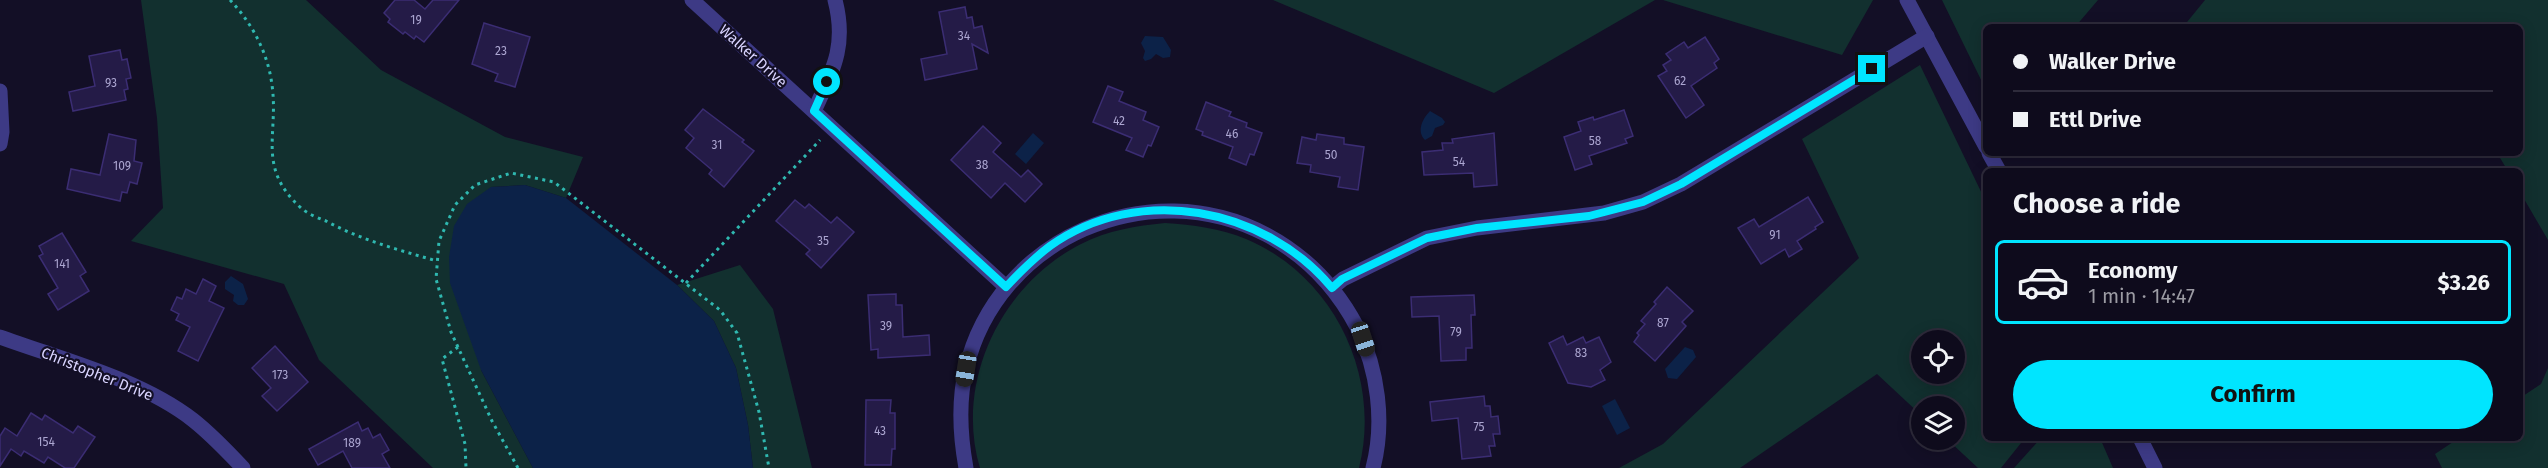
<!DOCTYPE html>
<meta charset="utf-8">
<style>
body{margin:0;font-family:"Fira Sans",sans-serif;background:#171425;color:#f1f3f6;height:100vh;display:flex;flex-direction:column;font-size:22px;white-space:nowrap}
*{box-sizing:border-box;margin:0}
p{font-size:20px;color:#9b9ba3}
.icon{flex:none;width:33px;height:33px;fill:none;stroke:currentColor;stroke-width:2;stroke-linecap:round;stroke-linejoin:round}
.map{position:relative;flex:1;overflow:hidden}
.drawer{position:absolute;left:1983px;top:168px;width:540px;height:273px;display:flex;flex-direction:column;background:#0e0b1c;border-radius:9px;box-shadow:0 3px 15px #0003,0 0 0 2px #2e2b3b}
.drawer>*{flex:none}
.hud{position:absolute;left:1983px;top:24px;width:540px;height:132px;border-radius:9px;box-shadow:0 3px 15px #0003,0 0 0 2px #2e2b3b;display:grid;align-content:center;height:132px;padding:0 30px;background:#0e0b1c}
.buttons{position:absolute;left:1911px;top:330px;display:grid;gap:12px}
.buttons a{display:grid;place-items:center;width:54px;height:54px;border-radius:50%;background:#0e0b1c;box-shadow:0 3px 15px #0003,0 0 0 2px #2e2b3b;font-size:30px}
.end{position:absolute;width:27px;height:27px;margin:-14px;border:8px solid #00e5ff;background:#111;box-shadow:0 0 0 3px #111}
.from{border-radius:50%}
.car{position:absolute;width:18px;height:36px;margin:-18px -9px;border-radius:8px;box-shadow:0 0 4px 2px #0007;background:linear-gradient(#222 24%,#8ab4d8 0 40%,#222 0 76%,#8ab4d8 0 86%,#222 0)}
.hud b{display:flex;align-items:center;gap:21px;height:57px;font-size:22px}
.hud b+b{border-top:2px solid #2e2b3b}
.hud i{width:15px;height:15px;background:#f1f3f6}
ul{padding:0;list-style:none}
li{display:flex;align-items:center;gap:18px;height:84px;margin:0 12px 9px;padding:0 18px;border:3px solid transparent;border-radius:9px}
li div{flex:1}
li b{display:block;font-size:22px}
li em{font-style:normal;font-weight:700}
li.current{border-color:#00e5ff}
li>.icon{width:54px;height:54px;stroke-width:1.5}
h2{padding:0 30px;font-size:27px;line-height:72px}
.cta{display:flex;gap:12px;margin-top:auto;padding:12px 30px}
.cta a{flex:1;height:69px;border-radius:36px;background:#00e5ff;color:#111;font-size:24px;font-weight:700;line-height:69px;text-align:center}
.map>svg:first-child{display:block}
.green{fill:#12302f;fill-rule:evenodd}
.water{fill:#0c2248}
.building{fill:#241b47;stroke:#3b2d73;stroke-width:1.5}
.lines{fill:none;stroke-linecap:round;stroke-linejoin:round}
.path{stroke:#2fb8b0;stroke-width:3;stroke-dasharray:3 4.5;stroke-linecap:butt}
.minor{stroke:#3d3a85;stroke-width:15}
.route{stroke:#00e5ff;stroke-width:8}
.labels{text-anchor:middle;stroke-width:4.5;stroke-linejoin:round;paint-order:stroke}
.number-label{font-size:12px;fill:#aca6d1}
.street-label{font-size:15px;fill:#d9d4ff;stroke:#130f26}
</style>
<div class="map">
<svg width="2548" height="468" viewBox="0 0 2548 468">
<rect width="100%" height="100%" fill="#130f26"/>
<g class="green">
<path d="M 141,0 L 306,0 L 381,70 L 505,137 L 583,157 L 566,198 L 525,185 L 491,187 L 481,370 L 533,468 L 433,468 L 319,360 L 284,284 L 131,241 L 163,208 L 157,118 Z"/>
<path d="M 1273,0 L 1655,0 L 1494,93 Z"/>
<path d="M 1663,0 L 1873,0 L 1842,55 Z"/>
<path d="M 1942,0 L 2098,0 L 2075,27 L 1986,27 L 1986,90 Z"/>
<path d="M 2205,0 L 2548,0 L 2548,240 L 2520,192 L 2520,171 L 2508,171 L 2497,153 L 2520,153 L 2520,27 L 2183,27 Z"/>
<path d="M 1920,65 L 1986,202 L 1986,438 L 2025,438 L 2001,468 L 1978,468 L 1948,440 L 1954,440 L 1954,406 L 1922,406 L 1921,415 L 1877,374 L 1740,468 L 1619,468 L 1663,444 L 1859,258 L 1802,139 ZM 1954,340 L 1954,374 L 1922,374 L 1922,340 Z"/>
<path d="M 1165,223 C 1193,225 1220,228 1246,239 C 1334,276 1382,376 1359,468 L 980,468 C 954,381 1002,284 1081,244 C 1108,230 1136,226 1165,223 Z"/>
<path d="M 740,265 L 773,309 L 812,468 L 753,468 L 748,425 L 736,368 L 714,321 L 677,285 Z"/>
<path d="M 2548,368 L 2548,468 L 2442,468 L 2435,454 L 2459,438 L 2520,438 L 2520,398 L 2541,384 Z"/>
<path d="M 2041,438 L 2100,438 L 2113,468 L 2014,468 Z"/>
</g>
<g class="water">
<path d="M 1145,36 L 1163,37 L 1171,50 L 1170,57 L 1163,58 L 1156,54 L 1151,59 L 1145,61 L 1143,58 L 1145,51 L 1141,43 Z"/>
<path d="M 1430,111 L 1442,118 L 1445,122 L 1443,125 L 1435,128 L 1432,136 L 1425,140 C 1416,131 1423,118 1430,111 Z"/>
<path d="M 1033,133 L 1044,143 L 1026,164 L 1015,154 Z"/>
<path d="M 525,185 L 566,198 L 677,285 L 714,321 L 736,368 L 748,425 L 753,468 L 533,468 L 481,370 L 450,283 L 449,257 L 454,226 L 467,204 L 491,187 Z"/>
<path d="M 231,276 L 243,284 L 248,299 L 244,305 L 238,305 L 233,301 L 234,295 L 225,289 L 225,282 Z"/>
<path d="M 1685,347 L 1693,350 L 1696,357 L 1677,379 L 1668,378 L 1665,369 Z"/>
<path d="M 1615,399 L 1630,428 L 1617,435 L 1602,406 Z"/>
</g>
<g class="building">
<path d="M 395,0 L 414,0 L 425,9 L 433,0 L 459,0 L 424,42 L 416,36 L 414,39 L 405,32 L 403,34 L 388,22 L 390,19 L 384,13 Z"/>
<path d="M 965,7 L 967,18 L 972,17 L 974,28 L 982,26 L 988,53 L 972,44 L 977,69 L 925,80 L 921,59 L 947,54 L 939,12 Z"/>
<path d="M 484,23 L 530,37 L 515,87 L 495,81 L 498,74 L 472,64 Z"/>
<path d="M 1705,37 L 1719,59 L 1714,63 L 1717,68 L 1691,86 L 1704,105 L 1686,118 L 1658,76 L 1667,71 L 1663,65 L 1671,60 L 1666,54 L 1684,42 L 1688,48 Z"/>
<path d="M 120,50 L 122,60 L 127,59 L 131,78 L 126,79 L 128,89 L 124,90 L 126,100 L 73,111 L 69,92 L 95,86 L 89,56 Z"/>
<path d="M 1108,86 L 1123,92 L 1119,101 L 1146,112 L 1143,120 L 1159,127 L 1151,146 L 1148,145 L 1143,157 L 1126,150 L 1132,138 L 1093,122 Z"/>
<path d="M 1206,102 L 1231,112 L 1229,116 L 1247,123 L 1246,127 L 1262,133 L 1254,155 L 1250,154 L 1246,165 L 1229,158 L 1233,147 L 1202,135 L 1203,132 L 1196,129 Z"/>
<path d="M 703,109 L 744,140 L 742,142 L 754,151 L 724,187 L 709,174 L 712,170 L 686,148 L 694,138 L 685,130 Z"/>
<path d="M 1624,110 L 1633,136 L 1625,139 L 1627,143 L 1589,156 L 1592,164 L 1575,170 L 1564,137 L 1581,131 L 1578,122 L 1593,117 L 1594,120 Z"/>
<path d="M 983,126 L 1001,143 L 993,152 L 1021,177 L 1028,170 L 1042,184 L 1025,202 L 1005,183 L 991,198 L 951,160 Z"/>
<path d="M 1494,133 L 1497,185 L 1474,187 L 1473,173 L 1424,175 L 1422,152 L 1443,150 L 1442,143 L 1453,143 L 1452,139 Z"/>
<path d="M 109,134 L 136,140 L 134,161 L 142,163 L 137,184 L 130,182 L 127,193 L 122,192 L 120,201 L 67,189 L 71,169 L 100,175 Z"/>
<path d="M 1317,134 L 1344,138 L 1344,144 L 1364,147 L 1358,190 L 1338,187 L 1340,177 L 1310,172 L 1311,165 L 1297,163 L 1302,137 L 1316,140 Z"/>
<path d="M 1808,197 L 1823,222 L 1815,227 L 1816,229 L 1797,241 L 1802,249 L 1789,257 L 1785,249 L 1761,264 L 1738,228 L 1754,219 L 1759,227 Z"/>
<path d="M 795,200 L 805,208 L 809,204 L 831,223 L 837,217 L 854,232 L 821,268 L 806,254 L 810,250 L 776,221 Z"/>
<path d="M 62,233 L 86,272 L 80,276 L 89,291 L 58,310 L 48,294 L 58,288 L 39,256 L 43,254 L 39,246 Z"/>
<path d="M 203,279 L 216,286 L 209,301 L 224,308 L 198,361 L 178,351 L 190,327 L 176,320 L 179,314 L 171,310 L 177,297 L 182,299 L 186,289 L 196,294 Z"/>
<path d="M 1667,287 L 1693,311 L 1682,322 L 1686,326 L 1655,361 L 1634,342 L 1639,335 L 1637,333 L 1645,324 L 1641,321 L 1656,304 L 1654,302 Z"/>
<path d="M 896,294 L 896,305 L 902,305 L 903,337 L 929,335 L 930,355 L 878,358 L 878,349 L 871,350 L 868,295 Z"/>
<path d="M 1474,295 L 1475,315 L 1471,315 L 1472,348 L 1466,348 L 1466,360 L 1441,361 L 1439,316 L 1412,317 L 1411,297 Z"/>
<path d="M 1563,336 L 1567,345 L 1583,337 L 1586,343 L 1599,337 L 1611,362 L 1600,370 L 1605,380 L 1591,387 L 1568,383 L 1549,343 Z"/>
<path d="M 275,346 L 308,382 L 277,411 L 262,396 L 271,388 L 252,368 Z"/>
<path d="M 1484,396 L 1485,406 L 1490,406 L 1491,417 L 1498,416 L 1500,434 L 1493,434 L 1495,446 L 1489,446 L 1491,456 L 1462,459 L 1458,418 L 1432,421 L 1430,402 Z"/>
<path d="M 866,400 L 891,400 L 890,413 L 895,413 L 895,449 L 892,449 L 891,465 L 865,465 Z"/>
<path d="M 31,413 L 42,420 L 45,415 L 73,433 L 78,426 L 95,437 L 74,468 L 65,468 L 48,457 L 44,463 L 24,451 L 21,456 L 11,449 L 0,466 L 0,436 L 5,428 L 17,436 Z"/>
<path d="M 358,422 L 362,431 L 368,428 L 373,438 L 380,434 L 389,450 L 382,454 L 390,468 L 352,468 L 343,451 L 318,465 L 309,449 Z"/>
</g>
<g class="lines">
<g class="path">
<path d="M 230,0 C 252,23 268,53 272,85 C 279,135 256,167 301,208 C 308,214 318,218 326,221 C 361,240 399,250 437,261"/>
<path d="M 686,283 L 820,140"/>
<path d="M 458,347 L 442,359 L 465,444 L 466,468"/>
<path d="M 518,468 L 492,421 L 451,332 L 436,279 L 439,241 L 455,205 L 475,185 L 511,173 L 554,182 L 720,310 L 737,333 L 759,412 L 769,468"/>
</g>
<g class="minor">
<path d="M 692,0 L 1006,287"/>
<path d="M 1907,0 L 1986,147"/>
<path d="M 0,91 L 2,132 L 0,144"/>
<path d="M 814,111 C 833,70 847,46 835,0"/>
<path d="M 1989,153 L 1999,171"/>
<path d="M 1332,288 L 1343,279 L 1427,238 L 1477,228 L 1604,213 L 1643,202 L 1681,184 L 1927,36"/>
<path d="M 0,337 C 63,360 140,379 193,420 C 212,435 227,451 243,468"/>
<path d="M 2140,438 L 2155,468"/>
<path d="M 966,468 C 960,435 958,402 966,369 C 997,238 1149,172 1267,235 C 1306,256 1336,287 1357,327 C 1378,370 1385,422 1373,468"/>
</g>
</g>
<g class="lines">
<path class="route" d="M 827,82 L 814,111 L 1006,287 C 1020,272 1034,258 1050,246 C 1138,183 1265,207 1332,288 L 1342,279 L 1427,238 L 1477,228 L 1589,216 L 1643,202 L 1681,184 L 1872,69"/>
</g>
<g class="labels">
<g class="number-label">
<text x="416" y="24">19</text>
<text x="964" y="40">34</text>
<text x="501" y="55">23</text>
<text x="1680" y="85">62</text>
<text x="111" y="87">93</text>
<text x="1119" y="125">42</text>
<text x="1232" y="138">46</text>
<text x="1595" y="145">58</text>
<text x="717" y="149">31</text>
<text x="1331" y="159">50</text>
<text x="1459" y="166">54</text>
<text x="982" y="169">38</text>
<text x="122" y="170">109</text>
<text x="1775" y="239">91</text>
<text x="823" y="245">35</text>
<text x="62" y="268">141</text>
<text x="1663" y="327">87</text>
<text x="886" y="330">39</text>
<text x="1456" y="336">79</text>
<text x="1581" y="357">83</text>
<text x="280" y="379">173</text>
<text x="1479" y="431">75</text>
<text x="880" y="435">43</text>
<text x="46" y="446">154</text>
<text x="352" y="447">189</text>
</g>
<g class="street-label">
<text transform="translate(753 56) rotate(42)" y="5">Walker Drive</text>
<text transform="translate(97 374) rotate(22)" y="5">Christopher Drive</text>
</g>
</g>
</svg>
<div class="buttons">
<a><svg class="icon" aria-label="locate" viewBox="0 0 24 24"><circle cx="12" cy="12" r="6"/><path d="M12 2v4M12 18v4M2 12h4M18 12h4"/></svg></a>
<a><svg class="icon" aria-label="layers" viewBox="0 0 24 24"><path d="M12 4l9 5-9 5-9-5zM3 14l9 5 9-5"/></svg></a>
</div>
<i class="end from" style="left:827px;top:82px"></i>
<i class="end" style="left:1872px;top:69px"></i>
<i class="car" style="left:1363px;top:339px;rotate:162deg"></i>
<i class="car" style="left:966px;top:369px;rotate:189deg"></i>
<div class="hud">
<b><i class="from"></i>Walker Drive</b>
<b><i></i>Ettl Drive</b>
</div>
<section class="drawer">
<h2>Choose a ride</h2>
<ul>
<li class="current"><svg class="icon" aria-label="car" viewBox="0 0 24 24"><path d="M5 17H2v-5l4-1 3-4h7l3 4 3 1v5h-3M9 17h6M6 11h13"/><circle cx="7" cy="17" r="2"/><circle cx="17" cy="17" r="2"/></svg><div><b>Economy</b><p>1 min · 14:47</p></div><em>$3.26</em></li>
</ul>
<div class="cta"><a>Confirm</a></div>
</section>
</div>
